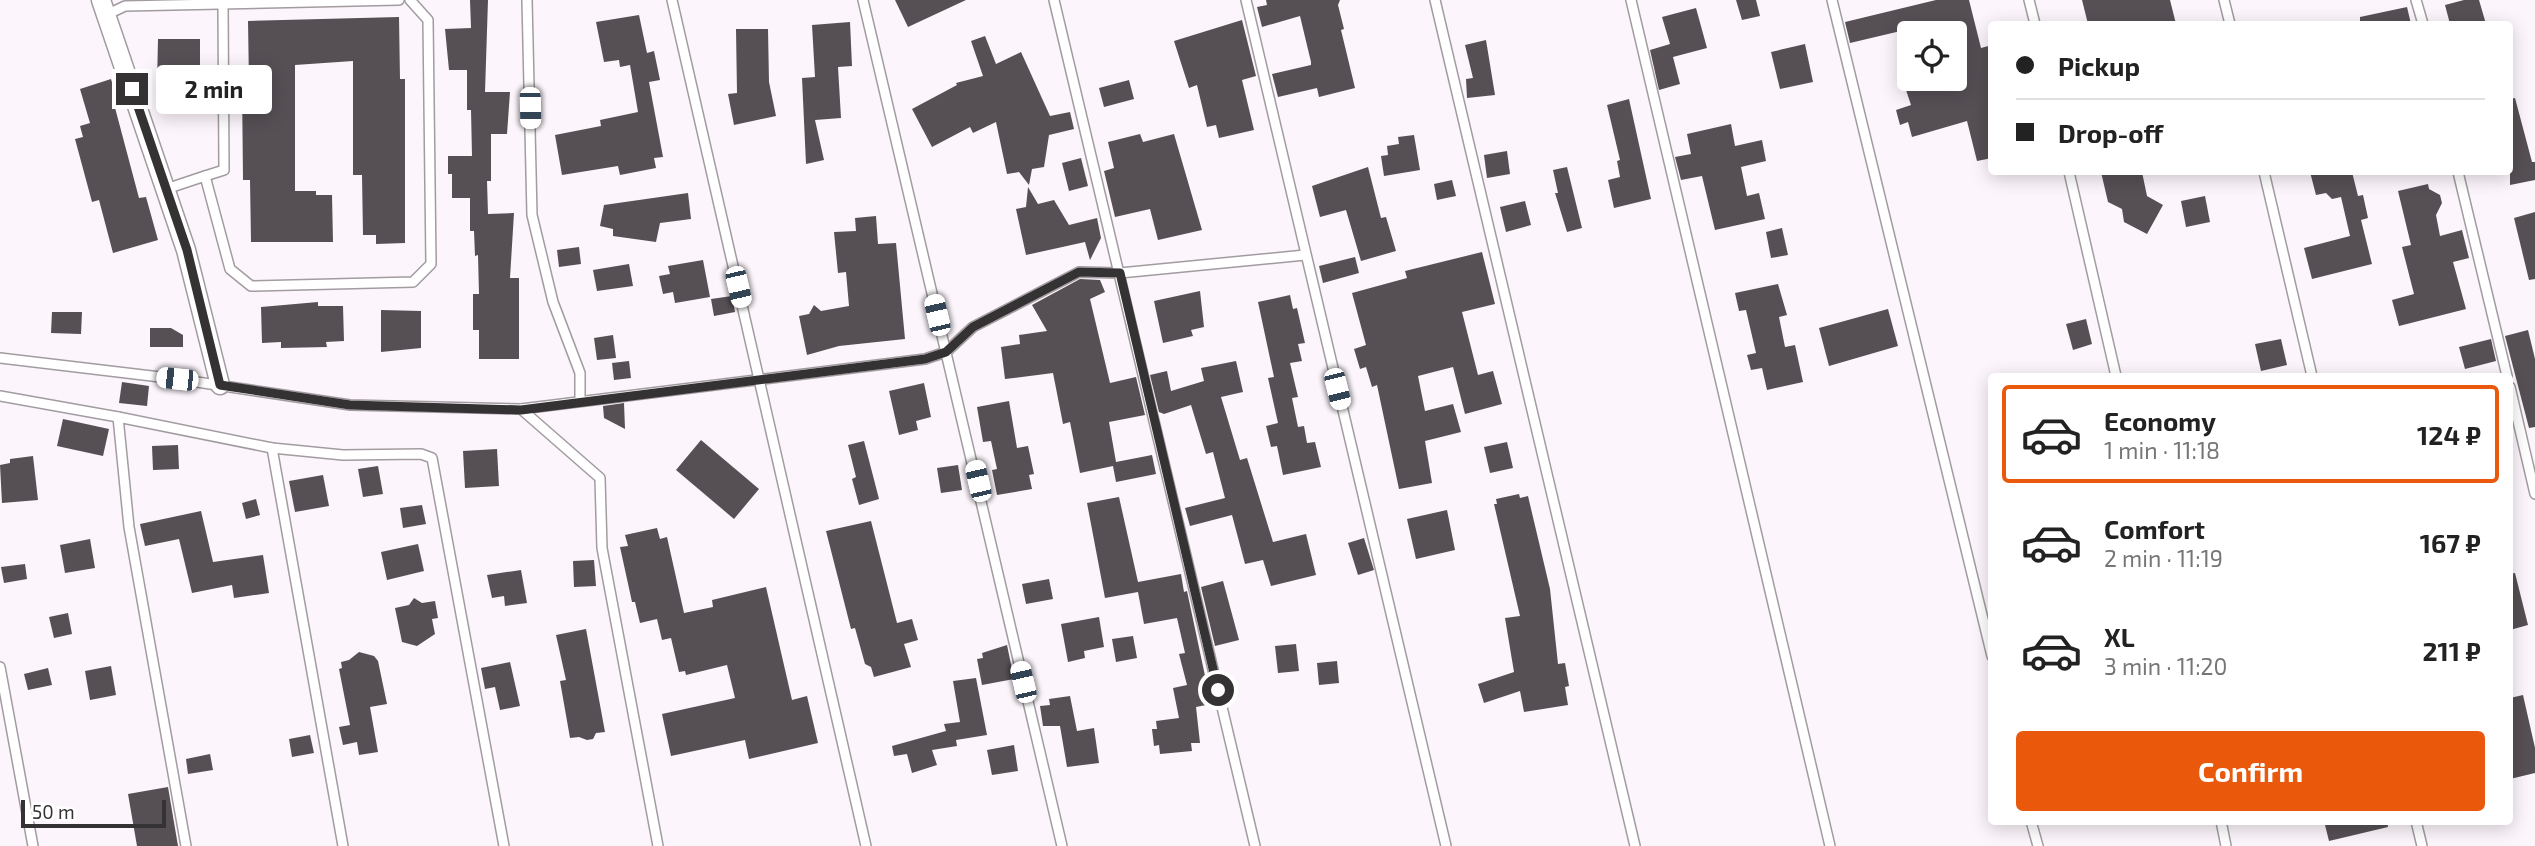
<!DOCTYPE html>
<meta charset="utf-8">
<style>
body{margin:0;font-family:"Exo 2",sans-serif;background:#f2f2f2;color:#222;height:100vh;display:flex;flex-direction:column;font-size:26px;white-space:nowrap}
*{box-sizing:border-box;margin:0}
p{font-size:23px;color:#767676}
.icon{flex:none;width:38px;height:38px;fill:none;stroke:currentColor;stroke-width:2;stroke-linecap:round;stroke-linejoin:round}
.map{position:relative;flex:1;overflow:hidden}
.side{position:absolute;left:1988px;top:373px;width:525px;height:452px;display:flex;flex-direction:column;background:#fff;border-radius:7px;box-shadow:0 4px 18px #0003}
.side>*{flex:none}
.banner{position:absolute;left:1988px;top:21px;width:525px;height:154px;border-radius:7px;box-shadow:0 4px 18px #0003;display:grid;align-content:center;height:154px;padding:0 28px;background:#fff}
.controls{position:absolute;left:1897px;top:21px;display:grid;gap:14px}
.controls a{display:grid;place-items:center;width:70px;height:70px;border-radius:7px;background:#fff;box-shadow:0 4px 18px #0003;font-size:35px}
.scale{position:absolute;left:21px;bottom:18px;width:145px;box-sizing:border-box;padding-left:7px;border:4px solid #353234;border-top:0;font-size:19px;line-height:24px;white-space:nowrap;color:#353234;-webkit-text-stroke:5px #fff;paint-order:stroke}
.end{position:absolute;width:32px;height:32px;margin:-16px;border:9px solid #353234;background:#fff;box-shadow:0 0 0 4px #fff}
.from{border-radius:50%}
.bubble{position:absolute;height:49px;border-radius:7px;background:#fff;box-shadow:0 4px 18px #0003;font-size:23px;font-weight:700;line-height:49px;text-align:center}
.car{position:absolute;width:21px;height:42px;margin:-21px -10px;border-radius:9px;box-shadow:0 0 5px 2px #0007;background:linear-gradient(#fff 24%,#345 0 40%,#fff 0 76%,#345 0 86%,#fff 0)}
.banner b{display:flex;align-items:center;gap:24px;height:66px;font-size:26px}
.banner b+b{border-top:2px solid #e0e0e0}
.banner i{width:18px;height:18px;background:#222}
ul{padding:12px 0 0;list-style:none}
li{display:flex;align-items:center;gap:21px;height:98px;margin:0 14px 10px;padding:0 14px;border:4px solid transparent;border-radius:7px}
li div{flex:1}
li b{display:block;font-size:26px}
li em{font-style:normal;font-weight:700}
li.current{border-color:#ea580c}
li>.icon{width:63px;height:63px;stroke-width:1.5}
.action{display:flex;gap:14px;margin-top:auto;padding:14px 28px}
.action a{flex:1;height:80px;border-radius:7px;background:#ea580c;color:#fff;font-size:28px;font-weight:700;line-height:80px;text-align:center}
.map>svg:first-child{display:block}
.building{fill:#565055}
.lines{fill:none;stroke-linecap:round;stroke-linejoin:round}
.service-casing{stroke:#a29ba0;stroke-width:12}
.minor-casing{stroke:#a29ba0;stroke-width:21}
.service{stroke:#fff;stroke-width:9}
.minor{stroke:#fff;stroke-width:18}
.route{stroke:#353234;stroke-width:9}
</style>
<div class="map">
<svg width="2535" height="846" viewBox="0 0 2535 846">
<rect width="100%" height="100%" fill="#fcf5fb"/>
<g class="building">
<path d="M 470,0 L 488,0 L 485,92 L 510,92 L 507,134 L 491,134 L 491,181 L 487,181 L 488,214 L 514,213 L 510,278 L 519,278 L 519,359 L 479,359 L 479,330 L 473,330 L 473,294 L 479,294 L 478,255 L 475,256 L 474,231 L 470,231 L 470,198 L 452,198 L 452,174 L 448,174 L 448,156 L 472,156 L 471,110 L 467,110 L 467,70 L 449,70 L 445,29 L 471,28 Z"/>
<path d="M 895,0 L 966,0 L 908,27 Z"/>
<path d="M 1266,0 L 1340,0 L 1338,5 L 1344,29 L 1341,30 L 1355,88 L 1319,97 L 1317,88 L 1278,97 L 1272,74 L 1311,65 L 1311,62 L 1300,16 L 1262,27 L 1257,7 L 1267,5 Z"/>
<path d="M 1736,0 L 1756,0 L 1760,16 L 1742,20 Z"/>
<path d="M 1936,0 L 1969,0 L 1981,48 L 1992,45 L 1992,158 L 1977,161 L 1967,121 L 1912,137 L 1908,122 L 1900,125 L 1896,110 L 1911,105 L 1906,90 L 1955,79 L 1961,74 L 1955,33 L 1946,33 L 1943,21 L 1850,43 L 1845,22 Z"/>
<path d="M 2082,0 L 2170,0 L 2176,24 L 2088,24 Z"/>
<path d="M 2464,0 L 2479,0 L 2486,24 L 2450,24 L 2445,5 Z"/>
<path d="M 2407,7 L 2411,24 L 2360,24 L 2360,17 Z"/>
<path d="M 1696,8 L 1707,48 L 1673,57 L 1680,84 L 1659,90 L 1650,50 L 1670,44 L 1662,17 Z"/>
<path d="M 639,15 L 647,53 L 654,51 L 660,80 L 649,82 L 663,157 L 654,158 L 656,168 L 620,175 L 618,166 L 562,175 L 555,135 L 601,126 L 600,120 L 638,112 L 630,65 L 620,67 L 619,60 L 604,62 L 596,22 Z"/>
<path d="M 399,17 L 400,79 L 405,79 L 405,243 L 376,244 L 376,235 L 363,235 L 362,175 L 353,175 L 353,61 L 295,65 L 295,191 L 316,191 L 316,195 L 332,195 L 333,242 L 251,242 L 250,180 L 243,180 L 242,84 L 249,84 L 248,21 Z"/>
<path d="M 1242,20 L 1256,76 L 1242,80 L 1254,130 L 1219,138 L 1216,125 L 1207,127 L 1197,85 L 1189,88 L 1174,41 Z"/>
<path d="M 850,22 L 852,66 L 838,67 L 841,118 L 815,120 L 824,160 L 806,164 L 802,78 L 815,77 L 812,25 Z"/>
<path d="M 736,29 L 768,29 L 769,82 L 776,116 L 734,125 L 728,94 L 737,93 Z"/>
<path d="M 985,36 L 996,64 L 1021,52 L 1050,116 L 1070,112 L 1074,129 L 1049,135 L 1044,167 L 1032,169 L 1029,185 L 1019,172 L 1007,174 L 996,122 L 973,133 L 970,127 L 932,147 L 912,109 L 957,85 L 956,83 L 983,76 L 971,41 Z"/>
<path d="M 158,39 L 200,39 L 200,88 L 205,88 L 205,110 L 174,111 L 174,83 L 157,83 Z"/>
<path d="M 1486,40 L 1495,95 L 1467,98 L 1466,79 L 1473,78 L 1465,45 Z"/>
<path d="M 1805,44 L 1813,82 L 1780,89 L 1771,52 Z"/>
<path d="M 111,79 L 118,103 L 114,104 L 139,198 L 146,197 L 158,240 L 113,253 L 99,200 L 92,202 L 75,139 L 83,137 L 80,126 L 90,123 L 80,89 Z"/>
<path d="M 1129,80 L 1134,99 L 1104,107 L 1099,88 Z"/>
<path d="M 2515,98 L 2532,162 L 2535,162 L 2535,180 L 2510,185 L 2510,99 Z"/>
<path d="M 1629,99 L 1651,199 L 1614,208 L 1608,180 L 1620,177 L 1617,161 L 1620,160 L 1607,105 Z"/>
<path d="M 1731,124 L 1735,146 L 1762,140 L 1766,161 L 1741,167 L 1747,196 L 1759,193 L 1765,219 L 1715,230 L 1702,176 L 1681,180 L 1675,157 L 1691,154 L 1687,134 Z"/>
<path d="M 1140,134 L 1143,142 L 1174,134 L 1202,230 L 1158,240 L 1150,209 L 1115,217 L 1104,171 L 1114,168 L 1108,142 Z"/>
<path d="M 1414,135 L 1420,170 L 1384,176 L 1381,156 L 1388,155 L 1387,146 L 1399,144 L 1398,137 Z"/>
<path d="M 1507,151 L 1510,174 L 1487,178 L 1484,155 Z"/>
<path d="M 1081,158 L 1088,186 L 1069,191 L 1062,163 Z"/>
<path d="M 1368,167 L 1381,218 L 1386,217 L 1396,251 L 1361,261 L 1346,210 L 1320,217 L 1312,186 Z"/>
<path d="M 1567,167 L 1582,228 L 1567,232 L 1555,193 L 1558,193 L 1553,170 Z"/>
<path d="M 2101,172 L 2142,172 L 2147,196 L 2163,205 L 2147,234 L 2124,222 L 2122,209 L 2108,202 Z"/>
<path d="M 2310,172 L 2352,172 L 2358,196 L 2363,195 L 2368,218 L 2361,220 L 2372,264 L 2312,279 L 2304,248 L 2350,236 L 2341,197 L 2332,199 L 2326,193 L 2316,195 Z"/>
<path d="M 1452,180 L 1456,196 L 1437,200 L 1434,184 Z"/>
<path d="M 2428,184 L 2429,189 L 2440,195 L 2442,203 L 2436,215 L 2440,236 L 2462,230 L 2469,258 L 2453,262 L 2466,309 L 2399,326 L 2392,300 L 2414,294 L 2402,247 L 2411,245 L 2398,191 Z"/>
<path d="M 1028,187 L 1038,204 L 1054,200 L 1069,225 L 1097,218 L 1101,238 L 1090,260 L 1085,242 L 1026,255 L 1016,209 L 1026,207 Z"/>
<path d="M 688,193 L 691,219 L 660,223 L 656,242 L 613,236 L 613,229 L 600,226 L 604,205 Z"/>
<path d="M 2205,196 L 2210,222 L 2186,227 L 2181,201 Z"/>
<path d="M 1525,201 L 1531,225 L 1506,232 L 1500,207 Z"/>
<path d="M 2535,212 L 2535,279 L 2529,280 L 2514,218 Z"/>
<path d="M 876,216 L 878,244 L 896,243 L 905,339 L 839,346 L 807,355 L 799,316 L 809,314 L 814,305 L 821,311 L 849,306 L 846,272 L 838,273 L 834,232 L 856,231 L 855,218 Z"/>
<path d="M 1782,228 L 1788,255 L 1771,258 L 1766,232 Z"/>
<path d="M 579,247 L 581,264 L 559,267 L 557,250 Z"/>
<path d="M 1482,252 L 1495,304 L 1462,312 L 1478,375 L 1493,371 L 1502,404 L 1465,414 L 1453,367 L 1418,376 L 1425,411 L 1453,404 L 1461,432 L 1425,441 L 1432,483 L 1399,489 L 1377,385 L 1372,387 L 1366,367 L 1360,369 L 1354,349 L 1366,345 L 1352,293 L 1407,278 L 1405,271 Z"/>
<path d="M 1355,257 L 1359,273 L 1323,283 L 1319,266 Z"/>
<path d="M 703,260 L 710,297 L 675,303 L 673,292 L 663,294 L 659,276 L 670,274 L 668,266 Z"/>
<path d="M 629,264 L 633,286 L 597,291 L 593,270 Z"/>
<path d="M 1080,279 L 1100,280 L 1105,292 L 1090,299 L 1110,383 L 1136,377 L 1145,415 L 1109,422 L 1116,462 L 1152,455 L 1156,474 L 1116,482 L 1113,466 L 1080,473 L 1070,422 L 1063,424 L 1053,373 L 1005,379 L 1001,347 L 1020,344 L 1019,335 L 1047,331 L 1032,305 Z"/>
<path d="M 1778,284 L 1787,315 L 1779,317 L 1785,347 L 1795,345 L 1803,382 L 1767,390 L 1762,368 L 1751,370 L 1747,355 L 1756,353 L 1746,310 L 1739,311 L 1735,293 Z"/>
<path d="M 1200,291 L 1204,327 L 1191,330 L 1193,336 L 1163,343 L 1154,301 Z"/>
<path d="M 1290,295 L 1293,309 L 1297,308 L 1305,343 L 1298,344 L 1302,361 L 1290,363 L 1298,397 L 1292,398 L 1298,427 L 1304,426 L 1307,443 L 1315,442 L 1321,467 L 1283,475 L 1277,446 L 1271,447 L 1266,426 L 1278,423 L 1268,378 L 1274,377 L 1258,302 Z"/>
<path d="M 732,296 L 735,312 L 714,316 L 711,299 Z"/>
<path d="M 318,302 L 318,306 L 343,306 L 344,341 L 326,342 L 327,347 L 281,348 L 281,342 L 262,343 L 261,307 Z"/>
<path d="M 1888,309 L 1898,346 L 1829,366 L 1819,328 Z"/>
<path d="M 381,310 L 421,311 L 421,348 L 381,352 Z"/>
<path d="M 52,312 L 82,312 L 81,334 L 51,333 Z"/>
<path d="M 2086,319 L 2092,344 L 2073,350 L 2066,324 Z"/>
<path d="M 150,328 L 171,328 L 183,335 L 183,347 L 150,347 Z"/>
<path d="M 2528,330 L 2535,359 L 2535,427 L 2529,428 L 2505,336 Z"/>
<path d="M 613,335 L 616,358 L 597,360 L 594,338 Z"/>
<path d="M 2281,339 L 2287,365 L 2261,371 L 2255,344 Z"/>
<path d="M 2491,339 L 2496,361 L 2465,369 L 2459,347 Z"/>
<path d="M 629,361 L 631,378 L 614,380 L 612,363 Z"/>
<path d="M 1236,361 L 1243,392 L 1221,397 L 1240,460 L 1247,458 L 1273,542 L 1306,534 L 1316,575 L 1271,586 L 1263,560 L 1245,564 L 1232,515 L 1190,526 L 1185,508 L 1225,498 L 1213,452 L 1206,454 L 1191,405 L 1164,414 L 1159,412 L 1150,375 L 1167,371 L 1171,391 L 1204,381 L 1201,368 Z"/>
<path d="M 122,382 L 149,386 L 147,406 L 119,403 Z"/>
<path d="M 924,383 L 931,417 L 916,421 L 918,430 L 899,435 L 889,391 Z"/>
<path d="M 1009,401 L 1017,448 L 1028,446 L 1034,474 L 1029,475 L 1032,489 L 997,495 L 992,470 L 997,469 L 991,441 L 983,442 L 977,407 Z"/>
<path d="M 624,403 L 625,429 L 604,418 L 603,406 Z"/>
<path d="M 63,419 L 109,429 L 103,456 L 57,446 Z"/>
<path d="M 701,440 L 759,489 L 734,519 L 676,470 Z"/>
<path d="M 864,441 L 879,499 L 859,505 L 852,479 L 856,477 L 848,445 Z"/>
<path d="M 1507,442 L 1513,468 L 1490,473 L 1484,447 Z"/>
<path d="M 178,445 L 179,469 L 153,470 L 152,446 Z"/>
<path d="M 497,449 L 499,486 L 465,488 L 463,451 Z"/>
<path d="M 33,456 L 38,500 L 2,503 L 0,465 L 10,463 L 10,459 Z"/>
<path d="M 958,465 L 962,490 L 941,493 L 937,468 Z"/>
<path d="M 378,466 L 383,494 L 363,497 L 358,469 Z"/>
<path d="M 323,475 L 329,506 L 295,512 L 289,481 Z"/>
<path d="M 1519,494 L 1520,498 L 1528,496 L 1550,589 L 1558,664 L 1565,663 L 1569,686 L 1565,687 L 1568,705 L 1524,712 L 1520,691 L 1484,703 L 1478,684 L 1514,672 L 1505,618 L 1520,616 L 1494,504 L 1497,504 L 1496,499 Z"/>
<path d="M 1119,497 L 1138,582 L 1181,574 L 1184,592 L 1187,591 L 1211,704 L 1196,707 L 1200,743 L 1191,743 L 1192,751 L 1160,754 L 1159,745 L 1154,746 L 1152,729 L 1157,729 L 1156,721 L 1179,718 L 1173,688 L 1187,685 L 1179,654 L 1185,653 L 1177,618 L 1144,624 L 1138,592 L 1105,598 L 1087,503 Z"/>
<path d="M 256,499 L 260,515 L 246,519 L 242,503 Z"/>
<path d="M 422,505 L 426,524 L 403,528 L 400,508 Z"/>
<path d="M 1447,510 L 1455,550 L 1416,559 L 1407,519 Z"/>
<path d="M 201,511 L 213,562 L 263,555 L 269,593 L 234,598 L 232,585 L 192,593 L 179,539 L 145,546 L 140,524 Z"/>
<path d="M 871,521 L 897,623 L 912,619 L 918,640 L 904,644 L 911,667 L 874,677 L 871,667 L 865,664 L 855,628 L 851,629 L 826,531 Z"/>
<path d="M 657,528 L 660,539 L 667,537 L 684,613 L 713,607 L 712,600 L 766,587 L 792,700 L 807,696 L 818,743 L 749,759 L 745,740 L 671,756 L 662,714 L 735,698 L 727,665 L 686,675 L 685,671 L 679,672 L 671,638 L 662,640 L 657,619 L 640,623 L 635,602 L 632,602 L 620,547 L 628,546 L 625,535 Z"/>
<path d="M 1364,538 L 1374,570 L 1358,575 L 1348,543 Z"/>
<path d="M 90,539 L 95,568 L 65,573 L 60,545 Z"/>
<path d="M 418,544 L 424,571 L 387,580 L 381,552 Z"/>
<path d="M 594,560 L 596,586 L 574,587 L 573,561 Z"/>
<path d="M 25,564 L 27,579 L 4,583 L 1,567 Z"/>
<path d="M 521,570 L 527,603 L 505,606 L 504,596 L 492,598 L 487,575 Z"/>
<path d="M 2515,573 L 2528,625 L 2510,630 L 2510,574 Z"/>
<path d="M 1049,579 L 1053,599 L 1026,604 L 1022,584 Z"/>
<path d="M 1223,581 L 1239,640 L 1215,646 L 1201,587 Z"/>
<path d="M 414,598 L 422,603 L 435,601 L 438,618 L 432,619 L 435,634 L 417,646 L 402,642 L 395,608 L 409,605 Z"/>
<path d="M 68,613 L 72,634 L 54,638 L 49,617 Z"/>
<path d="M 1099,617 L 1104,647 L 1084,651 L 1085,658 L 1068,662 L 1061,624 Z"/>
<path d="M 586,629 L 605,732 L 596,733 L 593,739 L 587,740 L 579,737 L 570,738 L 560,681 L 566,680 L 556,635 Z"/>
<path d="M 1133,636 L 1137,658 L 1116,662 L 1112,639 Z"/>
<path d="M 1296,644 L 1299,671 L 1278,673 L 1275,646 Z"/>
<path d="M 1007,645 L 1014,679 L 982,685 L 977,659 L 983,658 L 982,653 Z"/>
<path d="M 359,652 L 374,656 L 378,661 L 387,704 L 370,707 L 378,752 L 359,755 L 357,742 L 343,745 L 339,727 L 350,725 L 339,669 L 342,668 L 341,662 L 349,660 Z"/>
<path d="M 1337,661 L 1339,683 L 1319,685 L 1317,663 Z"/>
<path d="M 510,662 L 520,706 L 500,710 L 495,687 L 485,689 L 481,668 Z"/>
<path d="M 111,666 L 116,695 L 90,700 L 85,671 Z"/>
<path d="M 48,668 L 52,685 L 28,690 L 24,674 Z"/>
<path d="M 976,678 L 987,735 L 956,740 L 957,746 L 932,750 L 937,765 L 912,773 L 907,754 L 894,756 L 892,746 L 946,731 L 944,724 L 960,722 L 953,681 Z"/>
<path d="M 2523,695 L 2535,748 L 2535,773 L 2510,779 L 2510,698 Z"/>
<path d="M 1070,696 L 1077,731 L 1094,728 L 1099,763 L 1067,767 L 1060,726 L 1043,726 L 1040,706 L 1050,705 L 1049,699 Z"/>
<path d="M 310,735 L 314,753 L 292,757 L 289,739 Z"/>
<path d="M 1014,745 L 1018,771 L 992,775 L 987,750 Z"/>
<path d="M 210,754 L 213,770 L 188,774 L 186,759 Z"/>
<path d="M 168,787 L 178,846 L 137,846 L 128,794 Z"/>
<path d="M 2324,821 L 2387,821 L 2388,827 L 2329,841 Z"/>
</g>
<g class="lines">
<defs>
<g id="service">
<path d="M 527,0 L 532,215 L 553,302 L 580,373 L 580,400"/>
<path d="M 672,0 L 866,846"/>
<path d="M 863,0 L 1062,846"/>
<path d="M 1054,0 L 1255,846"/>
<path d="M 1246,0 L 1446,846"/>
<path d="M 1435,0 L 1635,846"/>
<path d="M 1631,0 L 1830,846"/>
<path d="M 1832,0 L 1992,656"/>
<path d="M 2029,0 L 2035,24"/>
<path d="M 2224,0 L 2230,24"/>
<path d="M 2416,0 L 2423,24"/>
<path d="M 106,15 L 125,6 L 399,0"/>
<path d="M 2069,172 L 2116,376"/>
<path d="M 2264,172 L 2312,376"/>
<path d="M 2458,172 L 2507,376"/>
<path d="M 205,176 L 224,170 L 223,5"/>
<path d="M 166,189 L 205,176 L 230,269 L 251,286 L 413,282 L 431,264 L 428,20 L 410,0"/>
<path d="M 0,358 L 177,379 L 350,405 L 521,409 L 925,359 L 946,352 L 973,327 L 1079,272 L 1120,273 L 1305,255"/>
<path d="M 2510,387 L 2535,494"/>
<path d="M 0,396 L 118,417"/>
<path d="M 521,409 L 600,478 L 602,548 L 658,846"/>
<path d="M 272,448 L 343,846"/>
<path d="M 0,667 L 33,846"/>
<path d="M 2031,821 L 2038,846"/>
<path d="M 2221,821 L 2226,846"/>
<path d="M 2416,821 L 2422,846"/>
<path d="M 186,846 L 129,527 L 118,417 L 272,448 L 343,455 L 421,454 L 432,458 L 504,846"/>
</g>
<path id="minor" d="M 101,0 L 186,250 L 220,385"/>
</defs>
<use href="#service" class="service-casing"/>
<use href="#minor" class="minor-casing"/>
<use href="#service" class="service"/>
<use href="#minor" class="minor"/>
</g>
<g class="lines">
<path class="route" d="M 132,89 L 187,250 L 220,385 L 350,405 L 521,410 L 925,359 L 946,352 L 973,327 L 1079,272 L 1120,273 L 1218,690"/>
</g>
</svg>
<div class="controls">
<a><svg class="icon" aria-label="locate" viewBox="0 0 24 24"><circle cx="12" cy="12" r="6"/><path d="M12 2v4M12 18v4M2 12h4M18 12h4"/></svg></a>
</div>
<div class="scale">50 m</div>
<i class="end from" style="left:1218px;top:690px"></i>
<i class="end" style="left:132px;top:89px"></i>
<div class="bubble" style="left:156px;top:65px;width:116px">2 min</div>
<i class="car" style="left:530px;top:108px;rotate:179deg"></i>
<i class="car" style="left:738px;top:287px;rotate:167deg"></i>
<i class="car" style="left:937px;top:315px;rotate:347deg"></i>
<i class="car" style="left:177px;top:379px;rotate:276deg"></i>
<i class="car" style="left:1337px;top:389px;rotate:166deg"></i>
<i class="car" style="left:978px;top:481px;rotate:347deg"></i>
<i class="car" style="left:1023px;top:682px;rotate:347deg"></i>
<div class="banner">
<b><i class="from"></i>Pickup</b>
<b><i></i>Drop-off</b>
</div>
<section class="side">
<ul>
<li class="current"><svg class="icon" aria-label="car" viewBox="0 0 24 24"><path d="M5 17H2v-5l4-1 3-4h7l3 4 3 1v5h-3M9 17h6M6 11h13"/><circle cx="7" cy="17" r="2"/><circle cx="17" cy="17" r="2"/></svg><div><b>Economy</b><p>1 min · 11:18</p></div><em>124 ₽</em></li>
<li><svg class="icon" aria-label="car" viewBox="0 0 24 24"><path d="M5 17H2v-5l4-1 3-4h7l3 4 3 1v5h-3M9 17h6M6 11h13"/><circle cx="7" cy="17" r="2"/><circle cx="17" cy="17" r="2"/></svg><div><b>Comfort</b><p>2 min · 11:19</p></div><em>167 ₽</em></li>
<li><svg class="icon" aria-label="car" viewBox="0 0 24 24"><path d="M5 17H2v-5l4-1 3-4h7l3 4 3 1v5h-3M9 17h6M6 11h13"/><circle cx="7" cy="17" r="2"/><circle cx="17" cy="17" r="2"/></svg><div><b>XL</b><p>3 min · 11:20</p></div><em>211 ₽</em></li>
</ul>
<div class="action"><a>Confirm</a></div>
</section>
</div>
